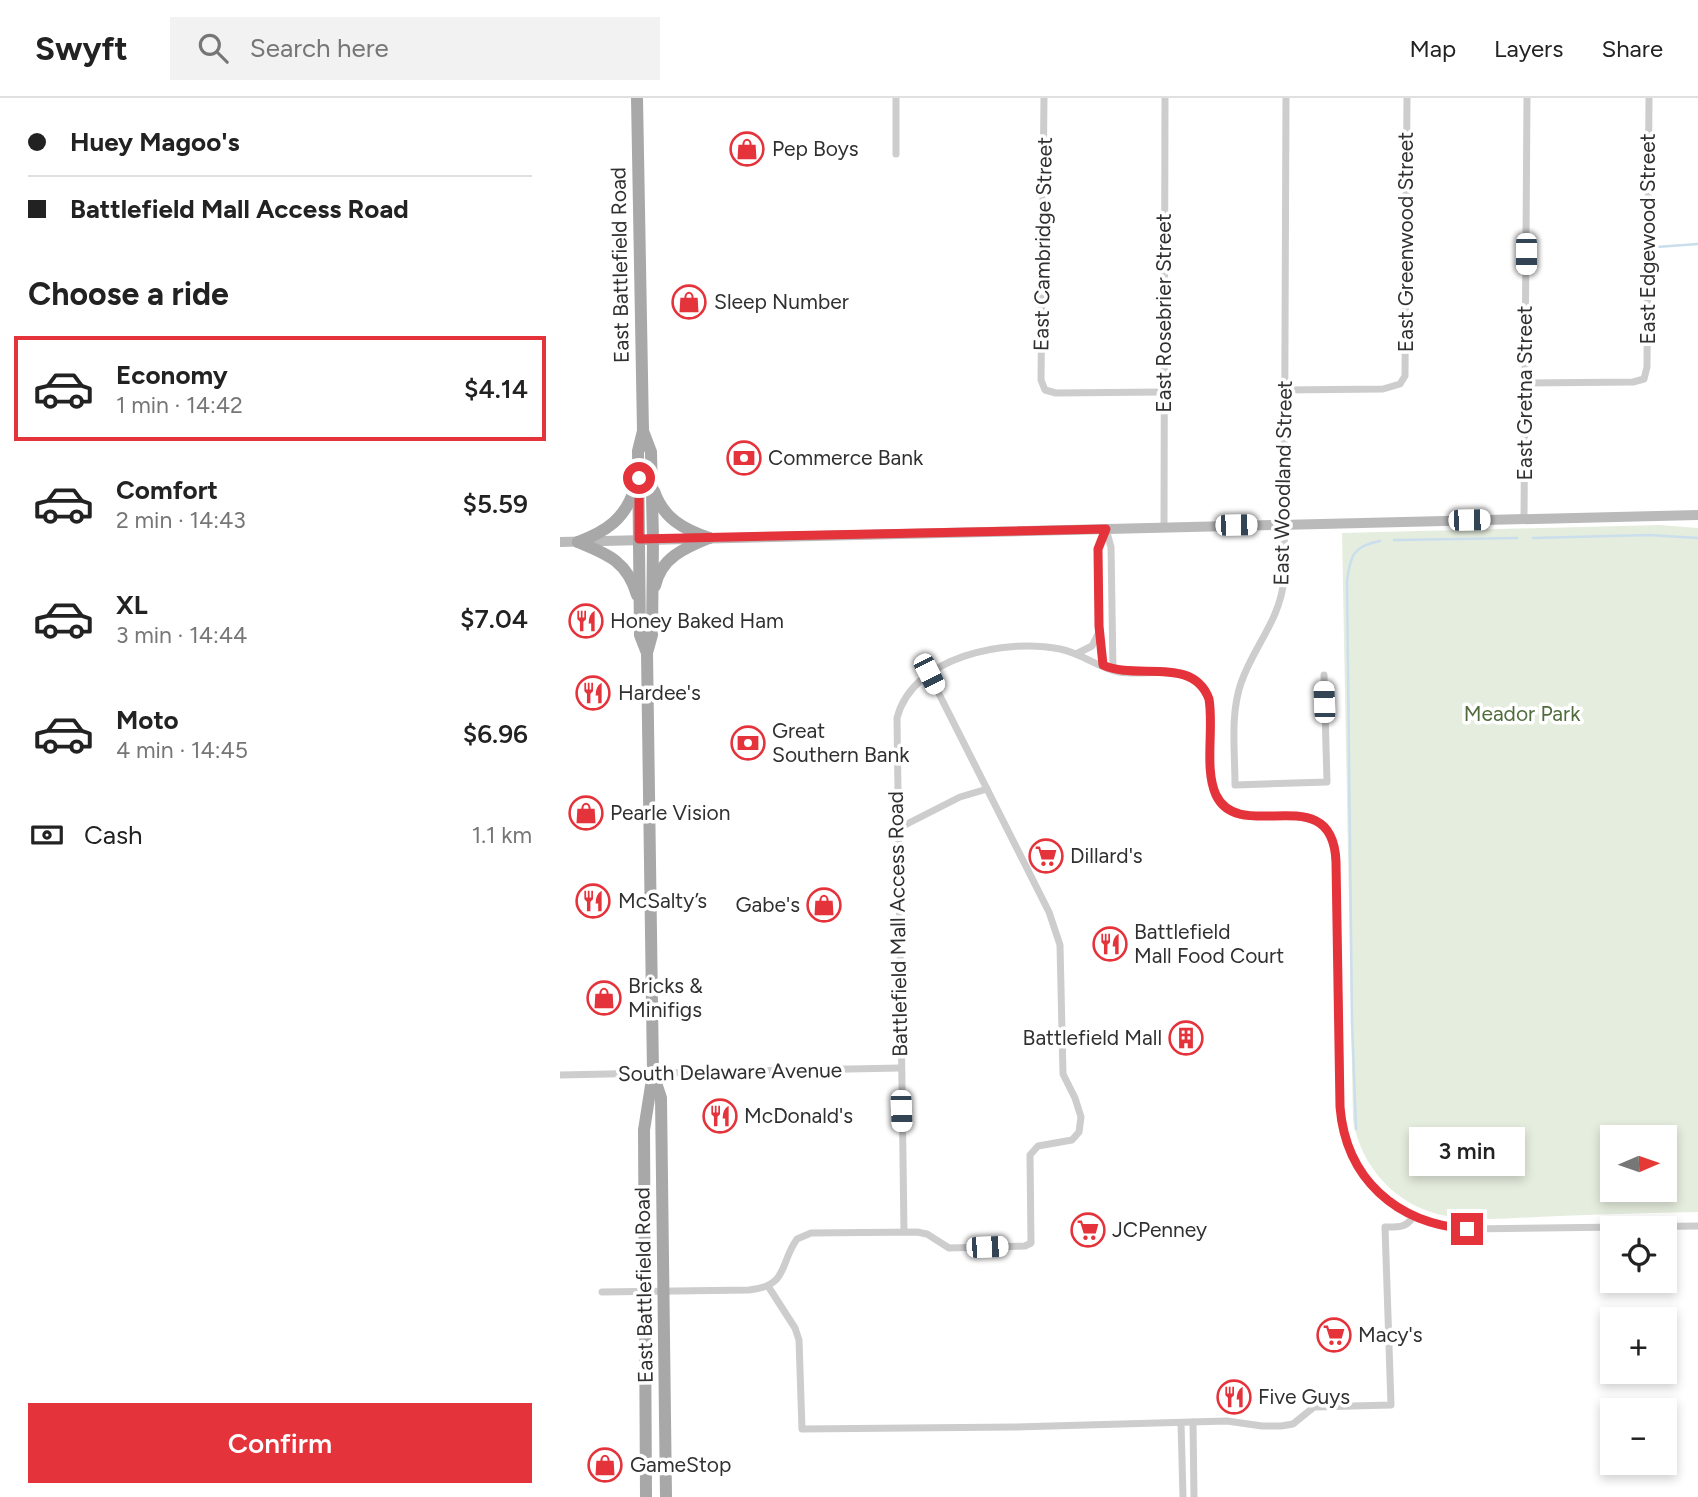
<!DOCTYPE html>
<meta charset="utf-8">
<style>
body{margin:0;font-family:Figtree,sans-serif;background:#f2f2f2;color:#222;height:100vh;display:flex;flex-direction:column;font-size:26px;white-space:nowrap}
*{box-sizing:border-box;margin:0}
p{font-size:23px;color:#767676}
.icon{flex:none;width:38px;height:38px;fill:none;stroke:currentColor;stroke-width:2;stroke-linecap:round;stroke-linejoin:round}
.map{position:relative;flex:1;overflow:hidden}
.drawer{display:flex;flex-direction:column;background:#fff;width:560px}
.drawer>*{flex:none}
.banner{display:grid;align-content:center;height:154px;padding:0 28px;background:#fff}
.needle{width:46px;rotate:88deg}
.controls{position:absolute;left:1040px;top:1027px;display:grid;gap:14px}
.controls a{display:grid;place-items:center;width:77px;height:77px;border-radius:0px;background:#fff;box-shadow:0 4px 10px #0003;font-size:35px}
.end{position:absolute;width:32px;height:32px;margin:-16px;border:9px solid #e5333b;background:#fff;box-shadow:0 0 0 4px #fff}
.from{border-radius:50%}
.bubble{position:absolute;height:49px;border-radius:0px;background:#fff;box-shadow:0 4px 10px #0003;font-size:23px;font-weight:600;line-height:49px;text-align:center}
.car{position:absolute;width:21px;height:42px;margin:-21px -10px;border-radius:9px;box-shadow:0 0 5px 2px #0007;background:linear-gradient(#fff 24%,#345 0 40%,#fff 0 76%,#345 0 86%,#fff 0)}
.banner b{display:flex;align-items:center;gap:24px;height:66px;font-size:26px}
.banner b+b{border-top:2px solid #e0e0e0}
.banner i{width:18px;height:18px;background:#222}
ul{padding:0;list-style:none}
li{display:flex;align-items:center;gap:21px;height:105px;margin:0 14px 10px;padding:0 14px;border:4px solid transparent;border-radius:0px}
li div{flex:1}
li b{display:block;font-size:26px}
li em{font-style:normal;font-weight:600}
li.selected{border-color:#e5333b}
li>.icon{width:63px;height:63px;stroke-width:1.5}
h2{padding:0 28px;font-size:32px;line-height:84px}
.pay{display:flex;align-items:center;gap:18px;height:77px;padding:0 28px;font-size:26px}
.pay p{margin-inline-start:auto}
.action{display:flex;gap:14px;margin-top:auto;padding:14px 28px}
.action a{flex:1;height:80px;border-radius:0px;background:#e5333b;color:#fff;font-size:28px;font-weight:600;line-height:80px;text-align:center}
header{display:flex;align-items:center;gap:42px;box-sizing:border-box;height:98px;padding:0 35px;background:#fff;border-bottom:2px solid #e0e0e0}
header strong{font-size:33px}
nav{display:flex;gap:38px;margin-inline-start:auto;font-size:24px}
.search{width:490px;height:63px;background:#f2f2f2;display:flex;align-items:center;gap:18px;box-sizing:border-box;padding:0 24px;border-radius:0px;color:#767676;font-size:26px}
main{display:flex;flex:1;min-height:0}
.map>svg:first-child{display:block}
.green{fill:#e5edde;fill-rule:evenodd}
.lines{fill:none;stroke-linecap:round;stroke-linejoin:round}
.stream{stroke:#cadeec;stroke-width:2.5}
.minor{stroke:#cdcdcd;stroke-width:7}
.secondary{stroke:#bababa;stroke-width:10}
.primary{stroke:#a8a8a8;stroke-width:12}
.route{stroke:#e5333b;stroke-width:9}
.labels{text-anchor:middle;stroke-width:7;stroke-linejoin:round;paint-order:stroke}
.poi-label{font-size:21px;fill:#303030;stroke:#fff;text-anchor:start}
.street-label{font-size:21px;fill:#303030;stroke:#fff}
.park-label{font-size:21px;fill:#516c3c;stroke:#fff}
</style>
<header>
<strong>Swyft</strong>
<div class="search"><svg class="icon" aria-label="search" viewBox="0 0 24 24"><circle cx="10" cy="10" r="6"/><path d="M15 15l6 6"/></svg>Search here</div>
<nav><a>Map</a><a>Layers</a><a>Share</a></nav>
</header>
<main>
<section class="drawer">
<div class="banner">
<b><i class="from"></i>Huey Magoo's</b>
<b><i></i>Battlefield Mall Access Road</b>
</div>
<h2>Choose a ride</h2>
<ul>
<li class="selected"><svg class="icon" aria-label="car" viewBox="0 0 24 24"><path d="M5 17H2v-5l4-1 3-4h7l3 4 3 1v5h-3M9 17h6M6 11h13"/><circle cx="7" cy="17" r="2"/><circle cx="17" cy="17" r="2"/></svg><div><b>Economy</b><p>1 min · 14:42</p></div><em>$4.14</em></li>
<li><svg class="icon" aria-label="car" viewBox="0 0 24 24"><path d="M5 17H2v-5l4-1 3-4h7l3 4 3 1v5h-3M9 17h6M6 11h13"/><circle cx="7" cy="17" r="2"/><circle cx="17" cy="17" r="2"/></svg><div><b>Comfort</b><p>2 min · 14:43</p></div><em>$5.59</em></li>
<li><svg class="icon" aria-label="car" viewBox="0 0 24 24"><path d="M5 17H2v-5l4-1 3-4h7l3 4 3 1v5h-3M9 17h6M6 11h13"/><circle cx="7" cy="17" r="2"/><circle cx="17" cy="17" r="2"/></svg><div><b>XL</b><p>3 min · 14:44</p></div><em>$7.04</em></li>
<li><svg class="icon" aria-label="car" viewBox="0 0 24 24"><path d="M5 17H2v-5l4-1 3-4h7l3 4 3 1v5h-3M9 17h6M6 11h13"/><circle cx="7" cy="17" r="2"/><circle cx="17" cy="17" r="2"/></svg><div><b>Moto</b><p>4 min · 14:45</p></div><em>$6.96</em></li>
</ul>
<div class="pay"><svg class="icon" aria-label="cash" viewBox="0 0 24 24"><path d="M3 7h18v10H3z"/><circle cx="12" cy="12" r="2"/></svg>Cash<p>1.1 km</p></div>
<div class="action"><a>Confirm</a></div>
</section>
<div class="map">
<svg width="1138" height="1399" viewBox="0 0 1138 1399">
<rect width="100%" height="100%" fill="#fff"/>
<path class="green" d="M 1100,427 L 1138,430 L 1138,1114 C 1092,1115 1045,1116 999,1118 C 963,1119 923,1124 887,1118 C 838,1110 801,1070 793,1022 L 782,435 ZM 1052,1040 L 1104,1040 L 1104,1092 L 1052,1092 Z"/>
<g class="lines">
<g class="stream">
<path d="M 1096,149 L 1138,146"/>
<path d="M 973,440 L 1089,437 L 1138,440"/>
<path d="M 834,442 L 957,440"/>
<path d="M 796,1031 L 792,923 L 787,483 C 790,458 793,448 820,443"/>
</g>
<g class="minor">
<path d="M 336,0 L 336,56"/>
<path d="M 484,0 L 481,282 L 485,292 L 496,295 L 603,294"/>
<path d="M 726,0 L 724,481 C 720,523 694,547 681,585 C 670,617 675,653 675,687 L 767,684 L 764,577"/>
<path d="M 965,285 L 1073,284 L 1084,281 L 1087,269 L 1089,0"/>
<path d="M 724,292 L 823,291 L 840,286 L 845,278 L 847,0"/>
<path d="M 964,421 L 967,0"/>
<path d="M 604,429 L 605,0"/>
<path d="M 546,431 L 551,449 L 553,572"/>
<path d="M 518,555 L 532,548 L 538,536"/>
<path d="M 543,567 L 539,528 L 538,451 L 546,431"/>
<path d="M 337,731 L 400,699 L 427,691"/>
<path d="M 0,977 L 340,970"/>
<path d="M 344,1134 L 337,620 C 353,558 446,540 500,551 C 521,555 539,570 559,574 C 590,579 635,562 649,601 C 654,630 643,677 659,702 C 687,744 773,681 776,763 L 781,1021 C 794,1088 840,1125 907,1131 L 1138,1128"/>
<path d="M 208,1188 L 235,1230 L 239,1242 L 242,1331 L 454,1329 L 667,1323 L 702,1328 L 721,1328 L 733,1326 L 754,1309 L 831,1307 L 825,1129 C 838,1129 846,1130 853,1119"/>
<path d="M 42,1194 L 189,1192 C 229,1188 219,1166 237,1141 L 251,1135 L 357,1134 L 367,1136 L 389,1150 L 465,1148 L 471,1145 L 470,1057 L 478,1048 L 512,1042 L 519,1034 L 521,1019 L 515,1000 L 503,976 L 500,847 L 489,814 L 369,576"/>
<path d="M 633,1324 L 634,1399"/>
<path d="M 621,1325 L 623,1399"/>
</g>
<path class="secondary" d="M 0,444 L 1138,417"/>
<g class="primary">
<path d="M 77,0 L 83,333 L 78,353 L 80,537 L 87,555"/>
<path d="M 83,333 L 91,354 L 93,441 L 92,537 L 87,555 L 93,975 L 84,1032 L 86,1399"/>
<path d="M 94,393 C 103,420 123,431 149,440"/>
<path d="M 18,444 C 47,456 67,463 77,497"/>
<path d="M 18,444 C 47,433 65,421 75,390"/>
<path d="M 95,488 C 101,460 124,450 149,440"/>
<path d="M 94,979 L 101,1000 L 106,1399"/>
</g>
</g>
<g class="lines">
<path class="route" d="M 79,380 L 79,441 L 546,431 L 538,451 L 539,528 L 543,567 C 576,583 633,557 649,601 C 654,630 644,671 656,697 C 680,748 773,679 776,764 L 780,1009 C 786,1081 836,1125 907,1131"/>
</g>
<defs>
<symbol id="shop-ring" viewBox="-11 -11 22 22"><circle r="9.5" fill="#fff" stroke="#e5333b" stroke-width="1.5"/><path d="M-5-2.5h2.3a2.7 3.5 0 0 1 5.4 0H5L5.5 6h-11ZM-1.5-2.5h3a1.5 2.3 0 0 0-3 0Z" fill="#e5333b"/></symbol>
<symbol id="bank-ring" viewBox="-11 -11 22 22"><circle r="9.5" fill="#fff" stroke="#e5333b" stroke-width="1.5"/><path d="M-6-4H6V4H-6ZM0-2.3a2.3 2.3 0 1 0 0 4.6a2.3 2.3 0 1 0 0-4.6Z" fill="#e5333b"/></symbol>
<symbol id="restaurant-ring" viewBox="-11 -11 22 22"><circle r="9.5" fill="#fff" stroke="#e5333b" stroke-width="1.5"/><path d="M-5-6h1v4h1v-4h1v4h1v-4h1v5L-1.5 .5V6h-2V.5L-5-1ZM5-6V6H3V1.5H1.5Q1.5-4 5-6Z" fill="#e5333b"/></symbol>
<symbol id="supermarket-ring" viewBox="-11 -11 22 22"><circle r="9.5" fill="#fff" stroke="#e5333b" stroke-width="1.5"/><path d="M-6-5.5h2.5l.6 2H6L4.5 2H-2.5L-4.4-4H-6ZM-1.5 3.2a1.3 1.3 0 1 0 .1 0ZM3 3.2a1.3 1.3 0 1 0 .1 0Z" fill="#e5333b"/></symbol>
<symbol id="building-ring" viewBox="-11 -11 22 22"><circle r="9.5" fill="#fff" stroke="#e5333b" stroke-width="1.5"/><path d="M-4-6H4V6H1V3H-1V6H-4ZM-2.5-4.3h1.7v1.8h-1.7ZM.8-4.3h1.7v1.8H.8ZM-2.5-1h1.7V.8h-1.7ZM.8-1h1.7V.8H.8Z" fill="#e5333b"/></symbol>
</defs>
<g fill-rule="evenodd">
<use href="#shop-ring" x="168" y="32" width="38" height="38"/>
<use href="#shop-ring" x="110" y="185" width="38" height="38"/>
<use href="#bank-ring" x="165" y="341" width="38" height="38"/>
<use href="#restaurant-ring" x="7" y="504" width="38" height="38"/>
<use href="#restaurant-ring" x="14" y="576" width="38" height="38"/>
<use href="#bank-ring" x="169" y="626" width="38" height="38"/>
<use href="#shop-ring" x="7" y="696" width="38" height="38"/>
<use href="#supermarket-ring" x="467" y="739" width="38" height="38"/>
<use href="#restaurant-ring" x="14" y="784" width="38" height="38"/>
<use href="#shop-ring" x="245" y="788" width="38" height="38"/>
<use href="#restaurant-ring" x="531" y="827" width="38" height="38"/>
<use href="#shop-ring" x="25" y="881" width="38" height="38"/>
<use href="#building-ring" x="607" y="921" width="38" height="38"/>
<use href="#restaurant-ring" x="141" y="999" width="38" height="38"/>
<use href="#supermarket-ring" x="509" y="1113" width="38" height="38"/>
<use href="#supermarket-ring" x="755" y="1218" width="38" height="38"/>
<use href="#restaurant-ring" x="655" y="1280" width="38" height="38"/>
<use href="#shop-ring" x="26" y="1348" width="38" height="38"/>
</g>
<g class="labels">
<g class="poi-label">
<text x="212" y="58">Pep Boys</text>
<text x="154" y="211">Sleep Number</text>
<text x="208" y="367">Commerce Bank</text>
<text x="50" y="530">Honey Baked Ham</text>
<text x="58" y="602">Hardee's</text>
<text x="212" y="640">Great<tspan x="212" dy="24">Southern Bank</tspan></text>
<text x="50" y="722">Pearle Vision</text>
<text x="510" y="765">Dillard's</text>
<text x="58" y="810">McSalty’s</text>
<text x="240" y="814" text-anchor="end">Gabe's</text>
<text x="574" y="841">Battlefield<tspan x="574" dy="24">Mall Food Court</tspan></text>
<text x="68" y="895">Bricks &amp;<tspan x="68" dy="24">Minifigs</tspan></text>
<text x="602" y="947" text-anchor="end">Battlefield Mall</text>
<text x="184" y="1025">McDonald's</text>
<text x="552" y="1139">JCPenney</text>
<text x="798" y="1244">Macy's</text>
<text x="698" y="1306">Five Guys</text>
<text x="70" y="1374">GameStop</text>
</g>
<g class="street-label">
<text transform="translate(1088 141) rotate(-90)" y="7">East Edgewood Street</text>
<text transform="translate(846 144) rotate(-90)" y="7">East Greenwood Street</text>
<text transform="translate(483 146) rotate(-89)" y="7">East Cambridge Street</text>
<text transform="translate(60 167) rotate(-91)" y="7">East Battlefield Road</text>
<text transform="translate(604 215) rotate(-90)" y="7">East Rosebrier Street</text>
<text transform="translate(965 295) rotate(-90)" y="7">East Gretna Street</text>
<text transform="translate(723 385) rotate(-89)" y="7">East Woodland Street</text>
<text transform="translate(338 826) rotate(-91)" y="7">Battlefield Mall Access Road</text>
<text transform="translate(170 974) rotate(-1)" y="7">South Delaware Avenue</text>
<text transform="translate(84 1187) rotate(-91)" y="7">East Battlefield Road</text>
</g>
<g class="park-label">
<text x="962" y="623">Meador Park</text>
</g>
</g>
</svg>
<div class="controls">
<a><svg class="needle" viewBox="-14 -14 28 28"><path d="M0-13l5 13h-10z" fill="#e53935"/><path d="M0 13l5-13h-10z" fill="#767676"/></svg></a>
<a><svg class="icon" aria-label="locate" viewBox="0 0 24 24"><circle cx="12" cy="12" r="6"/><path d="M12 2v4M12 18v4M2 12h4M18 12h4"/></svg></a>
<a>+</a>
<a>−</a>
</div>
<i class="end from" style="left:79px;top:380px"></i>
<i class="end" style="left:907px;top:1131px"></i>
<div class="bubble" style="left:849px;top:1029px;width:116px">3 min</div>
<i class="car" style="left:966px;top:156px;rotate:180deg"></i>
<i class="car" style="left:909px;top:422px;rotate:89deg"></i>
<i class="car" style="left:676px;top:427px;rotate:89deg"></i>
<i class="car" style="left:369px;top:576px;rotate:153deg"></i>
<i class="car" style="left:764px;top:604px;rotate:358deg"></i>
<i class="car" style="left:341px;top:1013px;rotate:178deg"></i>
<i class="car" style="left:427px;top:1149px;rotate:88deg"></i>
</div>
</main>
